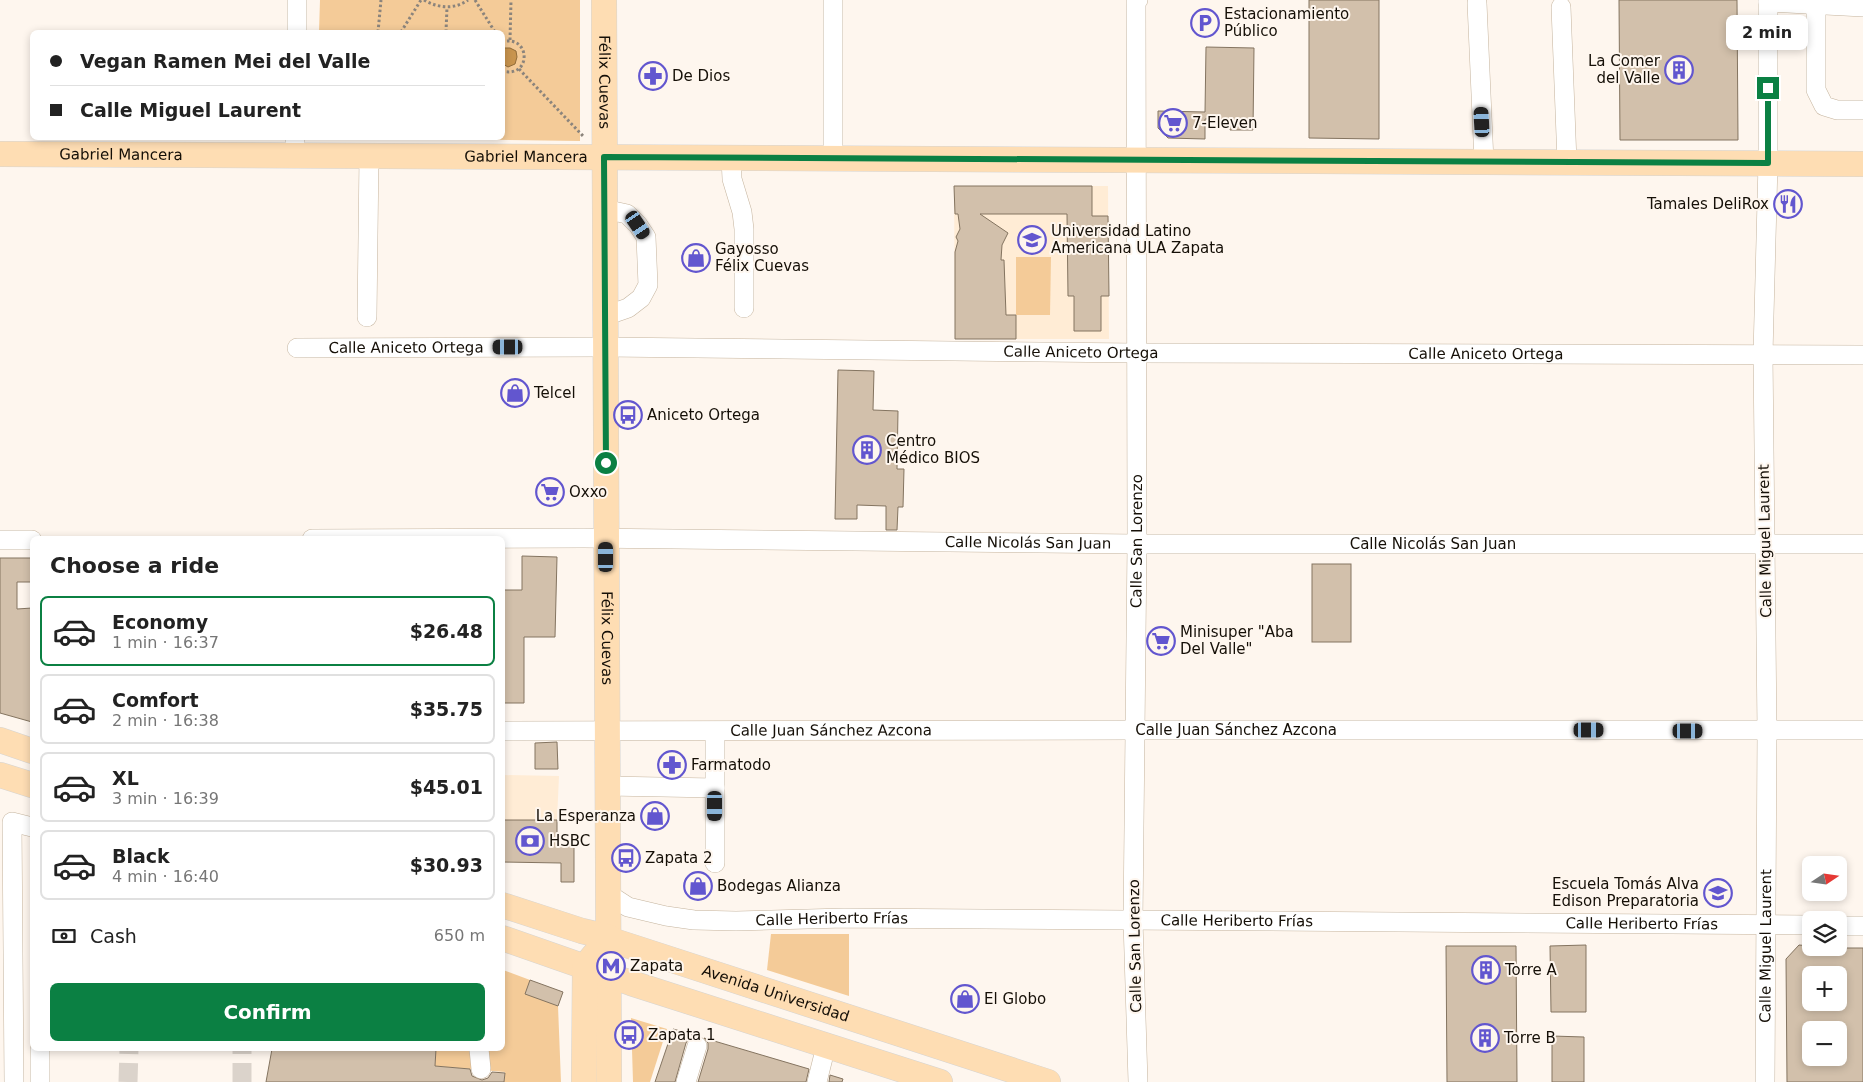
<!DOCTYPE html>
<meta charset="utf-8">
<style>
body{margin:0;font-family:"DejaVu Sans",sans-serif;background:#f2f2f2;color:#222;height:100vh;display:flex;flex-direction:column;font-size:19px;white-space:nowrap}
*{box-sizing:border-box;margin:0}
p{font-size:16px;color:#767676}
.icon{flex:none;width:28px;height:28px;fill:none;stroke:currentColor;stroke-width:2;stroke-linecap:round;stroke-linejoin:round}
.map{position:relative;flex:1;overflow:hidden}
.details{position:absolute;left:30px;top:536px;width:475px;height:515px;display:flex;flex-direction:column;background:#fff;border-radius:8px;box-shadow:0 2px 8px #0003}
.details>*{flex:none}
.hud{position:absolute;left:30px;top:30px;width:475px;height:110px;border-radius:8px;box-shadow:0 2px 8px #0003;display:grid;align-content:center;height:110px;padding:0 20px;background:#fff}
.needle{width:32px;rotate:77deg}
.tools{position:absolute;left:1802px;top:856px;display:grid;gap:10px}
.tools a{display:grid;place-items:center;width:45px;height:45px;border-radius:8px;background:#fff;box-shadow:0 2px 8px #0003;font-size:25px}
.end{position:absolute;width:22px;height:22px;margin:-11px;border:6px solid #0b8043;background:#fff;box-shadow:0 0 0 2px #fff}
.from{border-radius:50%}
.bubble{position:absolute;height:35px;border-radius:8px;background:#fff;box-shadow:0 2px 8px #0003;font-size:16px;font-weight:800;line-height:35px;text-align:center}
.car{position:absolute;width:15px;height:30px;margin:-15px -8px;border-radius:6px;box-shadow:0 0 4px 1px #0007;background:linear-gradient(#222 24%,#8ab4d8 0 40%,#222 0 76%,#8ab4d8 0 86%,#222 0)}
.hud b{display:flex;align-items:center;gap:18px;height:48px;font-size:19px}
.hud b+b{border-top:1px solid #e0e0e0}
.hud i{width:12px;height:12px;background:#222}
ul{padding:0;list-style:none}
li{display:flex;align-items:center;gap:15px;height:70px;margin:0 10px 8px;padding:0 10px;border:2px solid #e0e0e0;border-radius:8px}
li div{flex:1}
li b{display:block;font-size:19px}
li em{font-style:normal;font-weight:800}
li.active{border-color:#0b8043}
li>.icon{width:45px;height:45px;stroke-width:1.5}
h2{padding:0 20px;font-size:22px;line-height:60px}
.pay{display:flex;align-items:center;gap:12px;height:55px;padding:0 20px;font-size:19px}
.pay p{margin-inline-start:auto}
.button{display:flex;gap:10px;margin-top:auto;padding:10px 20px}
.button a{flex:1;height:58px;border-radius:8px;background:#0b8043;color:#fff;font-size:20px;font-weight:800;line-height:58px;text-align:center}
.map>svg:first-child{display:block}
.built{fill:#ffecd5}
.green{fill:#f4cb98}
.water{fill:#c8944e;stroke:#926c39}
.building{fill:#d2c0ab;stroke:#847460;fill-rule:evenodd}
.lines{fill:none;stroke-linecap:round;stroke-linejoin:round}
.minor-tunnel{stroke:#dbd3cb;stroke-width:19;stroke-dasharray:19 9;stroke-linecap:butt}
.minor-casing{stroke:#c5b49e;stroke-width:20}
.major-casing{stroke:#d5d4d2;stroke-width:26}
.path{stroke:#8b847c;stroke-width:3;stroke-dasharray:2.5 2.5;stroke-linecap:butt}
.minor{stroke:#fff;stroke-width:19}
.major{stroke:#feddb3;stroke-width:25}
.route{stroke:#0b8043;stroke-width:6}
.labels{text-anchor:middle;stroke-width:4;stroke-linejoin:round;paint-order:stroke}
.poi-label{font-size:15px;fill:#150f07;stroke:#fef6ee;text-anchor:start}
.street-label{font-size:15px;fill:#150f07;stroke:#fef6ee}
</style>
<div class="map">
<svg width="1863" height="1082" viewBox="0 0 1863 1082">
<rect width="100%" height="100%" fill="#fef6ee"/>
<g class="built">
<path d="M 954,186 L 1108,186 L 1109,339 L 955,339 Z"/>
<path d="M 503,775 L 559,776 L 557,820 L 503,820 Z"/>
</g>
<g class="green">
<path d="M 320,0 L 580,0 L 580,141 L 388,138 L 502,138 L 502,32 L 319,32 Z"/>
<path d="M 1016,257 L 1051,257 L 1050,315 L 1016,315 Z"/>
<path d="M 771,934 L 849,934 L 849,996 L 767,970 Z"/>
<path d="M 503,970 L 530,980 L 558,1006 L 561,1082 L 504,1082 L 505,1072 L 435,1066 L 436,1049 L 502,1049 Z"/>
<path d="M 631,1018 L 667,1029 L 650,1082 L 633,1082 Z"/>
</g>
<path class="water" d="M 503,48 L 510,48 L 516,51 L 517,57 L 515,64 L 508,67 L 503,64 Z"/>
<g class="building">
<path d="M 1309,0 L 1379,0 L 1379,139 L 1309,138 Z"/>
<path d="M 1619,0 L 1737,0 L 1738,140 L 1620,140 Z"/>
<path d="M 1206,47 L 1254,48 L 1253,130 L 1230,130 L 1230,119 L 1205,119 L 1205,139 L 1168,138 L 1158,128 L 1158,111 L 1205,112 Z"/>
<path d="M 954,186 L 1092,186 L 1092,216 L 1108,216 L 1109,296 L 1101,296 L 1101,331 L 1074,331 L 1074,296 L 1068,296 L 1067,214 L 980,214 L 1008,233 L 1002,245 L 1001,260 L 1004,260 L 1006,315 L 1016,315 L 1016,339 L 955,339 L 955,252 L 958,241 L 956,237 L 960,229 L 958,214 L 955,214 Z"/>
<path d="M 838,370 L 874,371 L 873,410 L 898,411 L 897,469 L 904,469 L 903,507 L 898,507 L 897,530 L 886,530 L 886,506 L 857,505 L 857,519 L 835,519 Z"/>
<path d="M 522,556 L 557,557 L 555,637 L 524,637 L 524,703 L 502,703 L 502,590 L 522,590 Z"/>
<path d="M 0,558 L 32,558 L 32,582 L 17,582 L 17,609 L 32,608 L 32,722 L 0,713 Z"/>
<rect x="1312" y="564" width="39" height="78"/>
<path d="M 557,742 L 558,769 L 535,769 L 535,743 Z"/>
<path d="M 502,820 L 557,820 L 557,846 L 574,846 L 574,882 L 561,882 L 561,863 L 502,862 Z"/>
<path d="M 1586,945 L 1586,1012 L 1551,1012 L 1550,946 Z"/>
<path d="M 1799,945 L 1811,946 L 1811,948 L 1863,948 L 1863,1082 L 1787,1082 L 1786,959 ZM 1811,975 L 1839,975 L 1839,1002 L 1811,1002 ZM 1811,1030 L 1839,1030 L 1839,1058 L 1811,1058 Z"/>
<path d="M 1446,946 L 1516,946 L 1517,1082 L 1447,1082 Z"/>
<path d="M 530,980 L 563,992 L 558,1006 L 525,994 Z"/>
<path d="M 673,1029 L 695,1035 L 690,1037 L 686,1043 L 675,1082 L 655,1082 Z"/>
<path d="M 1552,1036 L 1584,1037 L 1584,1082 L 1552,1082 Z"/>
<path d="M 704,1038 L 809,1069 L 806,1082 L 698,1082 L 708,1049 L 708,1043 Z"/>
<path d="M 272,1049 L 436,1049 L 435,1066 L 470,1069 L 472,1076 L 482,1080 L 488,1078 L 492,1072 L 505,1073 L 504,1082 L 266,1082 Z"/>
<path d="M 830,1075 L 843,1079 L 842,1082 L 829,1082 Z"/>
</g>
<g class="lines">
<g class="minor-tunnel">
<path d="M 128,1082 L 129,1049"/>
<path d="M 242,1082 L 242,1049"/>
</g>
<defs>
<g id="minor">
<path d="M 1768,2 L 1863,7"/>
<path d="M 1477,3 L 1484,162"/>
<path d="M 1816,5 L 1816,90 L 1824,106 L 1837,110 L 1863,110"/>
<path d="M 1561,7 L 1567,162"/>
<path d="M 297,32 L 297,0"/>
<path d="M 295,156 L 295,138"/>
<path d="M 731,158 L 732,179 L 742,212 L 744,229 L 744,308"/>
<path d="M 833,158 L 833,0"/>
<path d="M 604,209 L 627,214 L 638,225 L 646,237 L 648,285 L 641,298 L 628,308 L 605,316"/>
<path d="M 367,317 L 369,156"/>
<path id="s1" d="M 297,348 L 606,347 L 1137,353 L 1863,355"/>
<path id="s2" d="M 312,539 L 584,538 L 1137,544 L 1863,544"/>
<path d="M 0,540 L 32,540"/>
<path id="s3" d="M 502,731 L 1134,730 L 1863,730"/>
<path d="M 607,786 L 715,788"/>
<path d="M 715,863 L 715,732"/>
<path id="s4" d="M 608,894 L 628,907 L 666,916 L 694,920 L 736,921 L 844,918 L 1811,925"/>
<path d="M 1839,926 L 1863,926"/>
<path d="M 479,1049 L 481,1069"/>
<path d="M 14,1082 L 12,822 L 32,827"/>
<path d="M 40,1082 L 40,1049"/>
<path d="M 686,1082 L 697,1046"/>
<path d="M 817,1082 L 826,1046"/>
<path id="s5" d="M 1138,1082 L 1133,921 L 1137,544 L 1136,0 L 1138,0"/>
<path id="s6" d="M 1765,1082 L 1767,731 L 1763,354 L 1768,163 L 1768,0"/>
</g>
<g id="major">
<path id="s7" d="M 604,0 L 609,1082"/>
<path id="s8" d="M 0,154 L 1863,164"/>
<path d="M 0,740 L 32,751"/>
<path d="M 0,775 L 32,785"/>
<path id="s9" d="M 502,905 L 582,931 L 608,937 L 614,941 L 1048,1082"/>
<path d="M 502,938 L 631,983 L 940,1082"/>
<path d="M 584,1082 L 585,966 L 594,955"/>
</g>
</defs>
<use href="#minor" class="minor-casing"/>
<use href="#major" class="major-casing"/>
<g class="path">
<path d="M 424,0 C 438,8 454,10 468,0"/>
<path d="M 475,0 L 495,32"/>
<path d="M 378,32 L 381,0"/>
<path d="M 401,32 L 421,0"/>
<path d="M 446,32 L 447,7"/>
<path d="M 510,40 L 511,0"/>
<path d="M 502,42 C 531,34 532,79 502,71"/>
<path d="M 519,69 L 584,137"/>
</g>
<use href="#minor" class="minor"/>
<use href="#major" class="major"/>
</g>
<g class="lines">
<path class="route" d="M 606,463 L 604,157 L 1768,163 L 1768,88"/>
</g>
<defs>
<symbol id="parking-ring" viewBox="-11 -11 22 22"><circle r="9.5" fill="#fef6ee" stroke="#6256cf" stroke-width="1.5"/><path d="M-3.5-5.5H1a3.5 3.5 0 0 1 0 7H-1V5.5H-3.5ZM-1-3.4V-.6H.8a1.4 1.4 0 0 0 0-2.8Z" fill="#6256cf"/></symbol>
<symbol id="building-ring" viewBox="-11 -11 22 22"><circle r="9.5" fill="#fef6ee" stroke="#6256cf" stroke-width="1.5"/><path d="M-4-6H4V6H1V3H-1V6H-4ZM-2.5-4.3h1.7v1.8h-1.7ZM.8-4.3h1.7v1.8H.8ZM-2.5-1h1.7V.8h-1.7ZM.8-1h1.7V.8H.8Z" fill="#6256cf"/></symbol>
<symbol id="pharmacy-ring" viewBox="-11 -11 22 22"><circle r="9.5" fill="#fef6ee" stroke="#6256cf" stroke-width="1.5"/><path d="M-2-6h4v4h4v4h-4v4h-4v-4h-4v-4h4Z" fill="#6256cf"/></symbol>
<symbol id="supermarket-ring" viewBox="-11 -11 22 22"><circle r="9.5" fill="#fef6ee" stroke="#6256cf" stroke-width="1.5"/><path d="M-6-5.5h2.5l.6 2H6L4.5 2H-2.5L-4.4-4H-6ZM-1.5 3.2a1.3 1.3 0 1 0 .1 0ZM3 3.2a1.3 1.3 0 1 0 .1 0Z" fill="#6256cf"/></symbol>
<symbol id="restaurant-ring" viewBox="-11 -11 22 22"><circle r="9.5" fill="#fef6ee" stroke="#6256cf" stroke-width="1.5"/><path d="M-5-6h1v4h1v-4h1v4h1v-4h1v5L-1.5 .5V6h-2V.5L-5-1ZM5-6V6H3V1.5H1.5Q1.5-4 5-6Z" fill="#6256cf"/></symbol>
<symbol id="university-ring" viewBox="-11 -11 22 22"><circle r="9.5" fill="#fef6ee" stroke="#6256cf" stroke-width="1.5"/><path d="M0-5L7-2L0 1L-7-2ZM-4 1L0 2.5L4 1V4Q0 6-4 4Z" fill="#6256cf"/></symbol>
<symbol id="shop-ring" viewBox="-11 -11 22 22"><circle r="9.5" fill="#fef6ee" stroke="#6256cf" stroke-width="1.5"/><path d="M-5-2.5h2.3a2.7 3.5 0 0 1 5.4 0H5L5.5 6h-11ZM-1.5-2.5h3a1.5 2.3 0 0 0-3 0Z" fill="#6256cf"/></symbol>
<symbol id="bus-ring" viewBox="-11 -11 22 22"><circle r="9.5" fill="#fef6ee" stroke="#6256cf" stroke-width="1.5"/><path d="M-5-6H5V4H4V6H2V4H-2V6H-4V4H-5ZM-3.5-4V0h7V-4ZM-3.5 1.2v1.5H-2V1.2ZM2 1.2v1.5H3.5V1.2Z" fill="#6256cf"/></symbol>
<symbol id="bank-ring" viewBox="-11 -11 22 22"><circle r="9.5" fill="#fef6ee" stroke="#6256cf" stroke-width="1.5"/><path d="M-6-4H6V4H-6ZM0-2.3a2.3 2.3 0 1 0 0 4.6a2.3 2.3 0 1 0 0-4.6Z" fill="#6256cf"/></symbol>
<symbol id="school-ring" viewBox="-11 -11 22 22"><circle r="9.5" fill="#fef6ee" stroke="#6256cf" stroke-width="1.5"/><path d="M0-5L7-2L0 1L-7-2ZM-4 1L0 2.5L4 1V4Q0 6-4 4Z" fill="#6256cf"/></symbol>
<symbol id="metro-ring" viewBox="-11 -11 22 22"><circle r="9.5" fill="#fef6ee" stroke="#6256cf" stroke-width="1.5"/><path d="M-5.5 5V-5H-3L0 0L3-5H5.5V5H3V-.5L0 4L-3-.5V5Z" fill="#6256cf"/></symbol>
</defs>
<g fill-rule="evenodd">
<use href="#parking-ring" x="1189" y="7" width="32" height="32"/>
<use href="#building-ring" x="1663" y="54" width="32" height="32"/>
<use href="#pharmacy-ring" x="637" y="60" width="32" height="32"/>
<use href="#supermarket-ring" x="1157" y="107" width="32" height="32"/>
<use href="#restaurant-ring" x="1772" y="188" width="32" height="32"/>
<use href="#university-ring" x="1016" y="224" width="32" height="32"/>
<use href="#shop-ring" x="680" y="242" width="32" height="32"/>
<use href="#shop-ring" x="499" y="377" width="32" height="32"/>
<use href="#bus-ring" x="612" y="399" width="32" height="32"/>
<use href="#building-ring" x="851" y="434" width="32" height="32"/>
<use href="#supermarket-ring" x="534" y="476" width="32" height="32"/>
<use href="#supermarket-ring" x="1145" y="625" width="32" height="32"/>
<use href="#pharmacy-ring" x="656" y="749" width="32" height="32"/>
<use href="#shop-ring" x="639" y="800" width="32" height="32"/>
<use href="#bank-ring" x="514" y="825" width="32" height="32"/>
<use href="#bus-ring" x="610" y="842" width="32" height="32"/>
<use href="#shop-ring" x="682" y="870" width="32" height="32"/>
<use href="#school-ring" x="1702" y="877" width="32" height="32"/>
<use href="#metro-ring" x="595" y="950" width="32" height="32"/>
<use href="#building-ring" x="1470" y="954" width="32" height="32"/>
<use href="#shop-ring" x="949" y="983" width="32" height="32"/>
<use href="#bus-ring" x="613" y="1019" width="32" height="32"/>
<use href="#building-ring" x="1469" y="1022" width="32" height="32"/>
</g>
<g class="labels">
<g class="poi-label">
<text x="1224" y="19">Estacionamiento<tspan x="1224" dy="17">Público</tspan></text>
<text x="1660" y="66" text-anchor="end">La Comer<tspan x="1660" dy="17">del Valle</tspan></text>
<text x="672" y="81">De Dios</text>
<text x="1192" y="128">7-Eleven</text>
<text x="1769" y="209" text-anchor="end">Tamales DeliRox</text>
<text x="1051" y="236">Universidad Latino<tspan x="1051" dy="17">Americana ULA Zapata</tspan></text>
<text x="715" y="254">Gayosso<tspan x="715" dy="17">Félix Cuevas</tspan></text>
<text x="534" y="398">Telcel</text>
<text x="647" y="420">Aniceto Ortega</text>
<text x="886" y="446">Centro<tspan x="886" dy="17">Médico BIOS</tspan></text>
<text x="569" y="497">Oxxo</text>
<text x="1180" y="637">Minisuper "Aba<tspan x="1180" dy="17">Del Valle"</tspan></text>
<text x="691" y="770">Farmatodo</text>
<text x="636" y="821" text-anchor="end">La Esperanza</text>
<text x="549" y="846">HSBC</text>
<text x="645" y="863">Zapata 2</text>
<text x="1699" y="889" text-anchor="end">Escuela Tomás Alva<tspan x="1699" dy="17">Edison Preparatoria</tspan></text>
<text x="717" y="891">Bodegas Alianza</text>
<text x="630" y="971">Zapata</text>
<text x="1505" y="975">Torre A</text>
<text x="984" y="1004">El Globo</text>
<text x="648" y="1040">Zapata 1</text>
<text x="1504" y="1043">Torre B</text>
</g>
<g class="street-label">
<text dy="5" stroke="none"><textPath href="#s7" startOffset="82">Félix Cuevas</textPath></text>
<text dy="5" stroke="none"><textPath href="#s8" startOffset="121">Gabriel Mancera</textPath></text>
<text dy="5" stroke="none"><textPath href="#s8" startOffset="526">Gabriel Mancera</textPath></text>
<text dy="5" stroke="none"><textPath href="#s1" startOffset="109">Calle Aniceto Ortega</textPath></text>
<text dy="5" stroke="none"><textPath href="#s1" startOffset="784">Calle Aniceto Ortega</textPath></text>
<text dy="5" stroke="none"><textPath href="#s1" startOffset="1189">Calle Aniceto Ortega</textPath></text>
<text dy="5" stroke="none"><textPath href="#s5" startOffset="541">Calle San Lorenzo</textPath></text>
<text transform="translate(1765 541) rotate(-91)" y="5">Calle Miguel Laurent</text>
<text dy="5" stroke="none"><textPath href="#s2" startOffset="716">Calle Nicolás San Juan</textPath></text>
<text dy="5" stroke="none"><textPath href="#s2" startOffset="1121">Calle Nicolás San Juan</textPath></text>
<text dy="5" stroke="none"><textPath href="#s7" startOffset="638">Félix Cuevas</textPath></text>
<text dy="5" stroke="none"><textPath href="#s3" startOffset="734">Calle Juan Sánchez Azcona</textPath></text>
<text dy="5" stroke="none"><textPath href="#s3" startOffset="329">Calle Juan Sánchez Azcona</textPath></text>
<text dy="5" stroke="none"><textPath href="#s4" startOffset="229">Calle Heriberto Frías</textPath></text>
<text dy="5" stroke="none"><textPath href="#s4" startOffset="634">Calle Heriberto Frías</textPath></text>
<text dy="5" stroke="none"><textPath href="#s4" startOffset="1039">Calle Heriberto Frías</textPath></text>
<text transform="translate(1135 946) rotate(-91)" y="5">Calle San Lorenzo</text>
<text dy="5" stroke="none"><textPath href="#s6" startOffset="136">Calle Miguel Laurent</textPath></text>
<text dy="5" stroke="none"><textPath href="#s9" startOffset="288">Avenida Universidad</textPath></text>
</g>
</g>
</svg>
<div class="tools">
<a><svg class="needle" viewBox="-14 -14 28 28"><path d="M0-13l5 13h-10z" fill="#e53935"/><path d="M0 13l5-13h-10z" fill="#767676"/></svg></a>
<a><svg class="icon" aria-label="layers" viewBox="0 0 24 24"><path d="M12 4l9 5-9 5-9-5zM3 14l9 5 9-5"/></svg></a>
<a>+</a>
<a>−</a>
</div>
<i class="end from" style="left:606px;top:463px"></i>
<i class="end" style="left:1768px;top:88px"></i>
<div class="bubble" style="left:1726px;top:15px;width:82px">2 min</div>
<i class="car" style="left:1482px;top:122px;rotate:357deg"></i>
<i class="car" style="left:638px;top:225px;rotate:146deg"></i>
<i class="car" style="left:508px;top:347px;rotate:270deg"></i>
<i class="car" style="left:606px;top:557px;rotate:0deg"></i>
<i class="car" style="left:1589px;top:730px;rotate:90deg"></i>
<i class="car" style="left:1688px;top:731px;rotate:90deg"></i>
<i class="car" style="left:715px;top:806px;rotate:180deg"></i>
<div class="hud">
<b><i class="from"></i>Vegan Ramen Mei del Valle</b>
<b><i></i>Calle Miguel Laurent</b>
</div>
<section class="details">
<h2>Choose a ride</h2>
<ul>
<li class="active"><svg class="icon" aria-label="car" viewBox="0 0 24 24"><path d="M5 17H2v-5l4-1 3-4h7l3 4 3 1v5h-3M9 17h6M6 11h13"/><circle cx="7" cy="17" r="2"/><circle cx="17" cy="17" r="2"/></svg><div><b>Economy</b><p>1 min · 16:37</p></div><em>$26.48</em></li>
<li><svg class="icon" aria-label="car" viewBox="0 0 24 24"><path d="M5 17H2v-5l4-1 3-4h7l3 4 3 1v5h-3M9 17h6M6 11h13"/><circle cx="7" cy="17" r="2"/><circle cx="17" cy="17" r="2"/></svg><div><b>Comfort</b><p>2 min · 16:38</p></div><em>$35.75</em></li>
<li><svg class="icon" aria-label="car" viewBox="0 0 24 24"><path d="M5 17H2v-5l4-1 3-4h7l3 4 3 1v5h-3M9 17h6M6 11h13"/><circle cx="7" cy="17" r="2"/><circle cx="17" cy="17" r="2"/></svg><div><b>XL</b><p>3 min · 16:39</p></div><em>$45.01</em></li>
<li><svg class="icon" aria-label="car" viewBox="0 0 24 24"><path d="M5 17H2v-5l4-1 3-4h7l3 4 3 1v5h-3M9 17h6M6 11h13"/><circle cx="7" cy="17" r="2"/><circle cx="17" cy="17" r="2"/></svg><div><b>Black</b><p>4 min · 16:40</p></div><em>$30.93</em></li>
</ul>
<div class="pay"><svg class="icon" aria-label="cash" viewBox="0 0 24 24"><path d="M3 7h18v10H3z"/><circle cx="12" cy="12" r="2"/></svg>Cash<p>650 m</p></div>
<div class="button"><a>Confirm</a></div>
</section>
</div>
